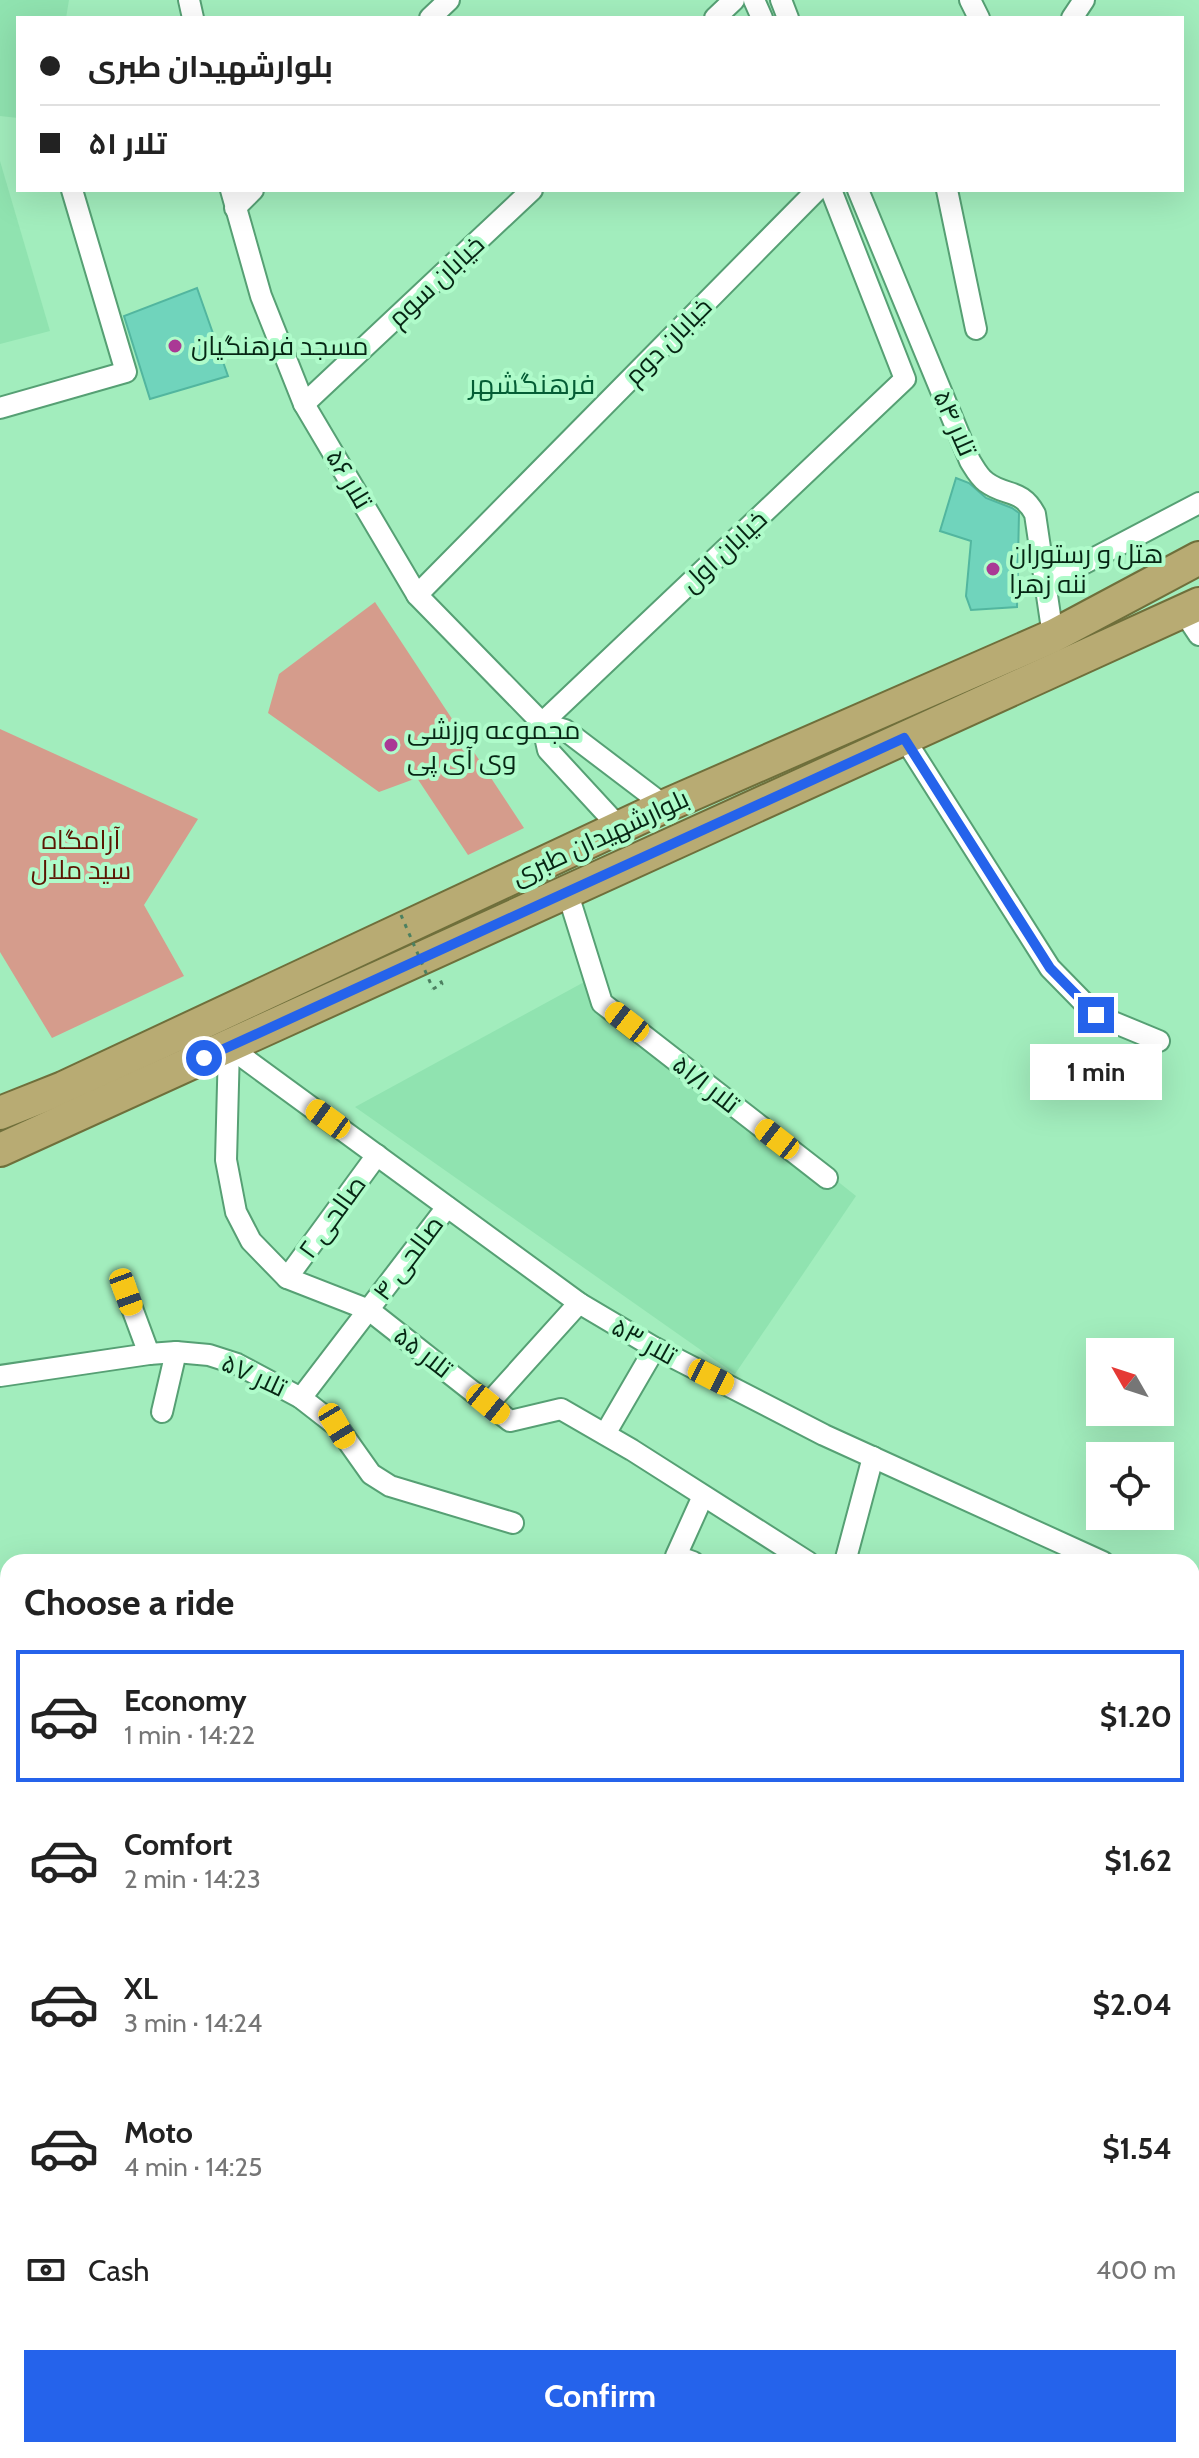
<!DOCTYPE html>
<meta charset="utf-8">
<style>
body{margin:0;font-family:Cabin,Cairo,sans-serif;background:#f2f2f2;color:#222;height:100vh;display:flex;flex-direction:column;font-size:30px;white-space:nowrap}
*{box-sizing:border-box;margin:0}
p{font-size:26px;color:#767676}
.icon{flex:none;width:44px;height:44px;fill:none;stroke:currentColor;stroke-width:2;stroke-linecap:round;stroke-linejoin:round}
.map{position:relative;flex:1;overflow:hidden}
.panel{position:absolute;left:0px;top:1554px;width:1200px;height:904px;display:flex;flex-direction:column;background:#fff;border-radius:24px 24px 0 0;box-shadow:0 8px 32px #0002}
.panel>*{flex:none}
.banner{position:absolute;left:16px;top:16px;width:1168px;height:176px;border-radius:0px;box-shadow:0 8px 32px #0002;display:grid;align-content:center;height:176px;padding:0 24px;background:#fff}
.needle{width:52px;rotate:309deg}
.tools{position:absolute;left:1086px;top:1338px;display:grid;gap:16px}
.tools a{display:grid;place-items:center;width:88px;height:88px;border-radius:0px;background:#fff;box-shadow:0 8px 32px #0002;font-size:40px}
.end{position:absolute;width:36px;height:36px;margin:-18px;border:10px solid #2563eb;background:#fff;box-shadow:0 0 0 4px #fff}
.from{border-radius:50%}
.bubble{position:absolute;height:56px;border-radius:0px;background:#fff;box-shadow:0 8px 32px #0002;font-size:26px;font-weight:800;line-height:56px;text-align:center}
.car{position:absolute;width:24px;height:48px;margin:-24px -12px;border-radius:10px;box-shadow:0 0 6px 2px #0007;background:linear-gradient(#f5c518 24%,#345 0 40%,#f5c518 0 76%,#345 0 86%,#f5c518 0)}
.banner b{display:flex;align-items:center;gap:28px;height:76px;font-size:30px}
.banner b+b{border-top:2px solid #e0e0e0}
.banner i{width:20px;height:20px;background:#222}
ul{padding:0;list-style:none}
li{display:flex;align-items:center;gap:24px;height:132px;margin:0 16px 12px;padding:0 8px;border:4px solid transparent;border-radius:0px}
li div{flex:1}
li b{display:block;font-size:30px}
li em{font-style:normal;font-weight:800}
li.on{border-color:#2563eb}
li>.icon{width:72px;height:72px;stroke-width:1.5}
h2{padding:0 24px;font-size:36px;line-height:96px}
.pay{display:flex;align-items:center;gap:20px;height:88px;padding:0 24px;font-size:30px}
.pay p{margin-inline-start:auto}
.primary-button{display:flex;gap:16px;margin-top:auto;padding:16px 24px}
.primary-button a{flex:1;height:92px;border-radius:0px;background:#2563eb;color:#fff;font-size:32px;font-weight:800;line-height:92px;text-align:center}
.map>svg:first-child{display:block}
.built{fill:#90e3b0}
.green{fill:#d59c8c}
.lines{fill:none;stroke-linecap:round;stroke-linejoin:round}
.river{stroke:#d593c5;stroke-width:34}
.building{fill:#70d4bc;stroke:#52b69f;stroke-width:2}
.minor-casing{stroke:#56a074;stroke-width:24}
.trunk-casing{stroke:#6f6f3b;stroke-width:36}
.path{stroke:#4c8060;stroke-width:3;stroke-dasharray:4 6;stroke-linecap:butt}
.minor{stroke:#fff;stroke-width:20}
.trunk{stroke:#b8ab73;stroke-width:32}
.path-bridge{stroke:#4c8060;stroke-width:3;stroke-dasharray:4 6;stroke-linecap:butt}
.route{stroke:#2563eb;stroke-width:10}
.poi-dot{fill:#aa3995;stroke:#affbca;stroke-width:3}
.labels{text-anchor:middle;stroke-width:8;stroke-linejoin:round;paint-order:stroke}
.street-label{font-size:26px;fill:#062614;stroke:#affbca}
.poi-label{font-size:26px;fill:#062614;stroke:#affbca;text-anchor:start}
.park-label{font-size:26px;fill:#5b1502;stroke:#affbca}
.neighbourhood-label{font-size:28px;fill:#045d35;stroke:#affbca}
</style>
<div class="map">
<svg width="1199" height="2458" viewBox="0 0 1199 2458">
<rect width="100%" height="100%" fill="#a2edbd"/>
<g class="built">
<path d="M 0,0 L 69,0 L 66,18 L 18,18 L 18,118 L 0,116 Z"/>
<path d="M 0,161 L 50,331 L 0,344 Z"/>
<path d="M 586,981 L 856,1196 L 735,1374 L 355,1107 Z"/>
</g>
<g class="green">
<path d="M 375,602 L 524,828 L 468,855 L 417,778 L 379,792 L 268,713 L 279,674 Z"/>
<path d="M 0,729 L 198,819 L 144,905 L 184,976 L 52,1038 L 0,952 Z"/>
</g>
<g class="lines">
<g class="river">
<path d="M 0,1851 L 8,1857"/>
<path d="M 1026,2450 L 1028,2458"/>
</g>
</g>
<g class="building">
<path d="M 197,288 L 228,376 L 150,399 L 124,316 Z"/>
<path d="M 956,478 L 969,483 L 986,498 L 1012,508 L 1019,513 L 1017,607 L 971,610 L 966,596 L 971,541 L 940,531 Z"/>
</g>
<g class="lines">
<defs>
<g id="minor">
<path d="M 189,0 L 193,18"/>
<path d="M 754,0 L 762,18"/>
<path d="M 781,0 L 788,18"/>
<path d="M 970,0 L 979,18"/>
<path d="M 430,18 L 449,0"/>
<path d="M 715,18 L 734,0"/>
<path d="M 1072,18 L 1084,0"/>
<path d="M 231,190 L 261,296 L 304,404 L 417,595 L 542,723 L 565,730 L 665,806"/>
<path d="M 858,190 L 970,461 C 975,469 979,477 986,482 C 1006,497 1021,488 1035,514 L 1053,636"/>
<path d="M 947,190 L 976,329"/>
<path d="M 235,208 L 253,190"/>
<path d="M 304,404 L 532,190"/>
<path d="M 0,408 L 126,372 L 72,190"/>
<path d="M 1045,584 L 1199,503"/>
<path d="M 417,595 L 817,190"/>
<path d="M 1183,611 L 1199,635"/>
<path d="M 542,723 L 905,379 L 831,190"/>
<path d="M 542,723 L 548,750 L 619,827"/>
<path d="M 904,738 L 1050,968 L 1096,1015 L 1159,1041"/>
<path d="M 567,891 L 602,1003 L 827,1178"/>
<path d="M 229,1047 L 579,1303 L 655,1348 L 824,1435 L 1103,1562"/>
<path d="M 229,1047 L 226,1160 L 236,1212 L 251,1241 L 287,1278 L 369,1310 L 510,1421 L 561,1409 L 632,1450 L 808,1562"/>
<path d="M 287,1278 L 377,1155"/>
<path d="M 126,1292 L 149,1354"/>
<path d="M 0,1376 L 149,1354 L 176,1352 L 209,1355 L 237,1364 L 301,1398 L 337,1426 L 371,1474 L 390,1486 L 513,1523"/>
<path d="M 301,1398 L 447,1207"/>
<path d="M 488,1404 L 579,1303"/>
<path d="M 162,1412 L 176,1352"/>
<path d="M 605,1434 L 655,1348"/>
<path d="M 693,1562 L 676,1556 L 703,1496"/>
<path d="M 845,1562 L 873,1457"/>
<path d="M 1192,1604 L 1199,1608"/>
<path d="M 0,1657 L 8,1662"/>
<path d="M 0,1683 L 8,1688"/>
<path d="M 1192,2319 L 1199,2323"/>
<path d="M 1192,2350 L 1199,2354"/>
</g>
<g id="trunk">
<path d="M 0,1113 L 63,1088 L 665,806 L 1053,636 L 1199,558"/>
<path d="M 0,1150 L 1199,604"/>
</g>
</defs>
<use href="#minor" class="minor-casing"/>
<use href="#trunk" class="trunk-casing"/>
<path class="path" d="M 433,989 L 442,984 L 439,977"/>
<use href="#minor" class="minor"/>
<use href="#trunk" class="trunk"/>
<path class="path-bridge" d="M 401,915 L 433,989"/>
</g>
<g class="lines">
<path class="route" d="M 204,1058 L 904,738 L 1050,968 L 1096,1015"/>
</g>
<g class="poi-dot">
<circle cx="175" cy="346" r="8"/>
<circle cx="993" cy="569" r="8"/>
<circle cx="391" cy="745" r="8"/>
</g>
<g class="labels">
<g class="street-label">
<text transform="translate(436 281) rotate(-43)" y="9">خیابان سوم</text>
<text transform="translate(668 341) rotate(-45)" y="9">خیابان دوم</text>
<text transform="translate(955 423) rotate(66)" y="9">تلار ۵۴</text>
<text transform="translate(349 479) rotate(59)" y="9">تلار ۵۶</text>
<text transform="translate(724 551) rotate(-43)" y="9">خیابان اول</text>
<text transform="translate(600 837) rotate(-25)" y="9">بلوارشهیدان طبری</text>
<text transform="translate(706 1084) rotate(38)" y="9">تلار ۵۱/۱</text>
<text transform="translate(332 1217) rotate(-54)" y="9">صالحی ۲</text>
<text transform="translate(408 1258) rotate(-53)" y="9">صالحی ۴</text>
<text transform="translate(644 1341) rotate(29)" y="9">تلار ۵۳</text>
<text transform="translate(423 1352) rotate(38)" y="9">تلار ۵۵</text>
<text transform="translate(254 1375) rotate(25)" y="9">تلار ۵۷</text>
</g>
<g class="poi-label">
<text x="191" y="355">مسجد فرهنگیان</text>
<text x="1009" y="563">هتل و رستوران<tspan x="1009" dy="30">ننه زهرا</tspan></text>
<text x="407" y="739">مجموعه ورزشی<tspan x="407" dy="30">وی آی پی</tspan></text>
</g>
<g class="park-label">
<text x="81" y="849">آرامگاه<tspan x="81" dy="30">سید ملال</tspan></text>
</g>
<g class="neighbourhood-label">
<text x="532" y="394">فرهنگشهر</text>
</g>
</g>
</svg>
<div class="tools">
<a><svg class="needle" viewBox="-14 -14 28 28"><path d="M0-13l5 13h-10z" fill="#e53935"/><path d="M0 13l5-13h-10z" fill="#767676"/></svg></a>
<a><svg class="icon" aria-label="locate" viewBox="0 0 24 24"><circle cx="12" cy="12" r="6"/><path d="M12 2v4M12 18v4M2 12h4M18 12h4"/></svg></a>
</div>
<i class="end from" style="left:204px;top:1058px"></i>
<i class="end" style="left:1096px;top:1015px"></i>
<div class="bubble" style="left:1030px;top:1044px;width:132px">1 min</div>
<i class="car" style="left:627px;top:1022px;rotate:308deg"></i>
<i class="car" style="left:328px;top:1119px;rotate:306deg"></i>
<i class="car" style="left:777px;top:1139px;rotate:308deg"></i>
<i class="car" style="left:126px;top:1292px;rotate:160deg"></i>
<i class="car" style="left:711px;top:1377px;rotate:117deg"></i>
<i class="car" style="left:488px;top:1404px;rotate:129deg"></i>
<i class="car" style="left:337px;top:1426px;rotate:149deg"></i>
<div class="banner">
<b><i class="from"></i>بلوارشهیدان طبری</b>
<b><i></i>تلار ۵۱</b>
</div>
<section class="panel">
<h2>Choose a ride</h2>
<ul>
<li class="on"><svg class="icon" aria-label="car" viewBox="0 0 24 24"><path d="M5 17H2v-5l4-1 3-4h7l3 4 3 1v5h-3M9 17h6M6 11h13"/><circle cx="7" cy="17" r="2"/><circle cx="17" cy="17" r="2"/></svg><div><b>Economy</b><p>1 min · 14:22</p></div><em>$1.20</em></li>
<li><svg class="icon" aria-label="car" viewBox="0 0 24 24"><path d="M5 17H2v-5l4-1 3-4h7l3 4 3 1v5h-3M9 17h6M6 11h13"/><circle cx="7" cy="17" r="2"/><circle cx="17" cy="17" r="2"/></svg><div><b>Comfort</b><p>2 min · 14:23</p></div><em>$1.62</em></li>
<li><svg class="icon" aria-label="car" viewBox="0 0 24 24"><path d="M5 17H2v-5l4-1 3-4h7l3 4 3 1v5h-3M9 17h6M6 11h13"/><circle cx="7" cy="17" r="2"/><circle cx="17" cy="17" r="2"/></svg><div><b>XL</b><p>3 min · 14:24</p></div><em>$2.04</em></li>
<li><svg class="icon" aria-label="car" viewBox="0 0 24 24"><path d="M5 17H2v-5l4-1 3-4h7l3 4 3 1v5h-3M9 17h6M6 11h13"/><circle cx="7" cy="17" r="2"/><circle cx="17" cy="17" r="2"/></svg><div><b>Moto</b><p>4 min · 14:25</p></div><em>$1.54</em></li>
</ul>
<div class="pay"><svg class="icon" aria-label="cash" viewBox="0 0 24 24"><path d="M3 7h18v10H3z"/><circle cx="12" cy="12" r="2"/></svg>Cash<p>400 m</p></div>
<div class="primary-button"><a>Confirm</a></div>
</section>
</div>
